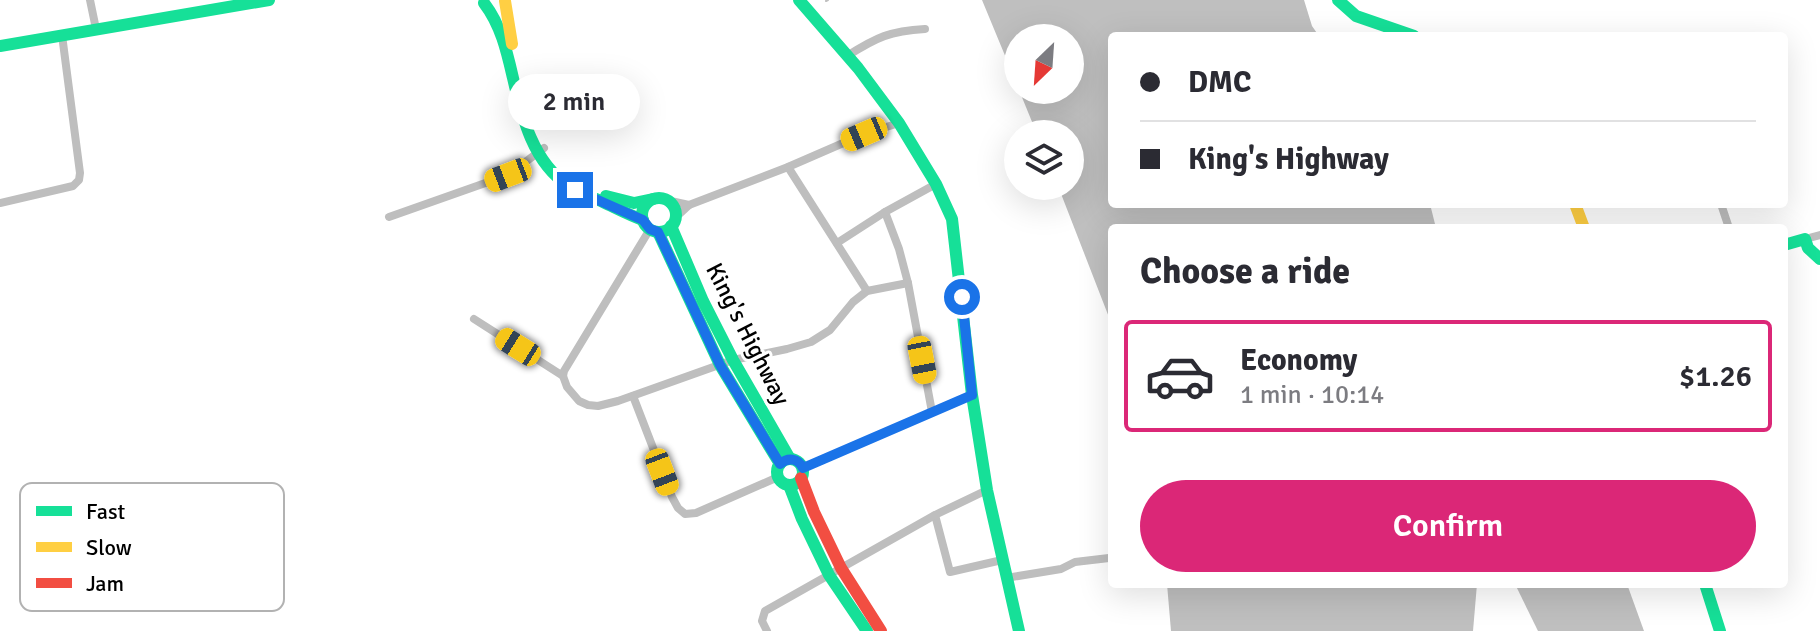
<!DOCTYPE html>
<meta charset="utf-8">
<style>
body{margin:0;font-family:Signika,sans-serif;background:#f7f7f7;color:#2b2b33;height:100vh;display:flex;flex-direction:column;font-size:30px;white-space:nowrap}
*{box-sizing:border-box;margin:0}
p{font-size:26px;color:#7c7c81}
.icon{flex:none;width:44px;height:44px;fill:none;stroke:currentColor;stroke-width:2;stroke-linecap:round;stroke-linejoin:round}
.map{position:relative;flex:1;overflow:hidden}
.panel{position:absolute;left:1108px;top:224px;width:680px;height:364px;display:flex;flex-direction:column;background:#fff;border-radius:8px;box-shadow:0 8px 32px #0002}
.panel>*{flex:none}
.top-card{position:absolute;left:1108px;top:32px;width:680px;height:176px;border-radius:8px;box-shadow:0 8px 32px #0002;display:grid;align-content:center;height:176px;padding:0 32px;background:#fff}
.needle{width:52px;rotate:205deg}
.controls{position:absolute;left:1004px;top:24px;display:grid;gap:16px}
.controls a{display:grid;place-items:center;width:80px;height:80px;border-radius:50%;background:#fff;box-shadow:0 8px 32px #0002;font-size:40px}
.end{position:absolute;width:36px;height:36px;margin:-18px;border:10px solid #1a73e8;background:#fff;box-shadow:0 0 0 4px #fff}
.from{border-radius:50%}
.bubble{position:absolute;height:56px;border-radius:28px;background:#fff;box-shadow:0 8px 32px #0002;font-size:26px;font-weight:600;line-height:56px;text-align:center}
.car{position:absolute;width:24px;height:48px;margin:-24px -12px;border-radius:10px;box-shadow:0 0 6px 2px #0007;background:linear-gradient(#f5c518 24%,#345 0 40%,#f5c518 0 76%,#345 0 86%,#f5c518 0)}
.top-card b{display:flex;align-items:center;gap:28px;height:76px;font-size:30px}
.top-card b+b{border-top:2px solid #e1e1e2}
.top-card i{width:20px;height:20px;background:#2b2b33}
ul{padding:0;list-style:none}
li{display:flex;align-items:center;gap:24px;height:112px;margin:0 16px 12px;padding:0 16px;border:4px solid transparent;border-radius:8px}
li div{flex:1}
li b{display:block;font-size:30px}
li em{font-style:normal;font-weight:600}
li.selected{border-color:#db2777}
li>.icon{width:72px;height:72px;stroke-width:1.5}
h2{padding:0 32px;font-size:36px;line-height:96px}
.action{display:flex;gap:16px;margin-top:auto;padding:16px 32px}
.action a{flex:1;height:92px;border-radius:48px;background:#db2777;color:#fff;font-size:32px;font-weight:600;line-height:92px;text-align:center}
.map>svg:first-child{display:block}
.water{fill:#bfbfbf}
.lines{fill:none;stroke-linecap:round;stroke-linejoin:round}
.stream{stroke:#bfbfbf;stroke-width:2}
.street{stroke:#bebebe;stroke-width:8}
.fast{stroke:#16e098;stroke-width:12}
.slow{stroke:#ffcf43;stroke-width:12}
.jam{stroke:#f24e42;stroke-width:12}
.route{stroke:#1a73e8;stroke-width:10}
.labels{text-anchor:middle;stroke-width:6;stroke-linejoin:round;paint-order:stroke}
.street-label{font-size:24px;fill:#000;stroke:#fff}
.key{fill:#fff;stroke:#b2b2b2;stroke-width:2}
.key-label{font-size:22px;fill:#000}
</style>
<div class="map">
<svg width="1820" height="631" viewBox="0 0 1820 631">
<rect width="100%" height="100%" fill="#fff"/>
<g class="water">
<path d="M 982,0 L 1304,0 L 1312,26 L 1319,36 L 1112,36 L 1112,204 L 1430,204 L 1436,228 L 1112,228 L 1112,325 L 1058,186 L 1070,186 L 1070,134 L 1037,134 L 1019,90 L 1070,90 L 1070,38 L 1018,38 L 1018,87 Z"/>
<path d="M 1167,584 L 1477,584 L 1473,631 L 1171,631 Z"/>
<path d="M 1515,584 L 1627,584 L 1644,631 L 1538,631 Z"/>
</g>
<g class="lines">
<path class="stream" d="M 826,1 L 828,0"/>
<g class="street">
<path d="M 90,0 L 96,29"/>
<path d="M 847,56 C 877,37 890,31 925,29"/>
<path d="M 788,167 L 867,291"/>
<path d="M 666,200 L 689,205"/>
<path d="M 0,203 L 73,186 L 79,180 L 80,173 L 62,35"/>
<path d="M 1721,204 L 1729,228"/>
<path d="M 885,212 L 899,249 L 908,283 L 932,412"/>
<path d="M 389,217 L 508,175 L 544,148"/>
<path d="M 676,217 L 689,205 L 788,167 L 864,134 L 899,123"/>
<path d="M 650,229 L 564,371 L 563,376 L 567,387 L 579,401 L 588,405 L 598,406 L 618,401 L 733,360 L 787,349 L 811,342 L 830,330 L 853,302 L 867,291 L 908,283"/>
<path d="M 1805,239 L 1820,235"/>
<path d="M 837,243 L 885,212 L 936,184"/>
<path d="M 474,319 L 563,376"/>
<path d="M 633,396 L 672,497 L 678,508 L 685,514 L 696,513 L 778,477"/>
<path d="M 803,468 L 972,395"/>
<path d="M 935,515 L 950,572 L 1002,560"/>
<path d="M 1006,578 L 1061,569 L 1075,562 L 1109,558"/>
<path d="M 767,631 L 762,621 L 765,611 L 935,515 L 987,490"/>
</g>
<g class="fast">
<path d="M 799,0 L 858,68 L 899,123 L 936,184 L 952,219 L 972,395 L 987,490 L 1019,631"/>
<path d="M 1338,0 L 1356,16 L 1414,36"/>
<path d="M 484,3 C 501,25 507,52 513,78 C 522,117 533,163 569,186 C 580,193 592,197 603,202 C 616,208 629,215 643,220"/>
<path d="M 0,46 L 269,0"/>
<path d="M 606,196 L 634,203 L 653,199"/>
<circle cx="659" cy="215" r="17"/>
<path d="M 671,226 L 703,301 L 733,360 L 790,459"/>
<path d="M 658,232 L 720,365 L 780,464"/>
<path d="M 1784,245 L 1805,239 L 1808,248 L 1820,259"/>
<circle cx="790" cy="472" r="13"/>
<path d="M 789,485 L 802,519 L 829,575 L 867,631"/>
<path d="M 1705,584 L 1720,631"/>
</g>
<g class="slow">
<path d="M 505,1 L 512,44"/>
<path d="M 1575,204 L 1584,228"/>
</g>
<path class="jam" d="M 801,478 L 814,512 L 841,568 L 881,631"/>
</g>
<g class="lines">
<path class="route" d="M 575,190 L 643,220 L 650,229 L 658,232 L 720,365 L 780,464 C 788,457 798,458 803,468 L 972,395 L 962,297"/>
</g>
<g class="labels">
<g class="street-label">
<text transform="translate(748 334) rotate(63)" y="8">King's Highway</text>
</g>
</g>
<rect x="20" y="483" width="264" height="128" rx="12" class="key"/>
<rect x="36" y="506" width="36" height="10" fill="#16e098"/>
<rect x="36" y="542" width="36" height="10" fill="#ffcf43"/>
<rect x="36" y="578" width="36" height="10" fill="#f24e42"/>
<g class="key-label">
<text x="86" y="519">Fast</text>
<text x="86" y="555">Slow</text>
<text x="86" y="591">Jam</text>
</g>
</svg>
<div class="controls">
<a><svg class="needle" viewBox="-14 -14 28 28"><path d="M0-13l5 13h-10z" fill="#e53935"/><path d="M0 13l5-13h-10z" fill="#7c7c81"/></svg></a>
<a><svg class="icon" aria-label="layers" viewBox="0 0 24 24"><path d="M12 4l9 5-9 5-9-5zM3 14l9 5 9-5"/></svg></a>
</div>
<i class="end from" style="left:962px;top:297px"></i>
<i class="end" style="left:575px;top:190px"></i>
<div class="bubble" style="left:508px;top:74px;width:132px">2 min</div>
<i class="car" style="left:864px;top:134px;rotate:247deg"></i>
<i class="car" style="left:508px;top:175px;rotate:249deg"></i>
<i class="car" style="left:518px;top:347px;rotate:302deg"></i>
<i class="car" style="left:922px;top:360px;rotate:169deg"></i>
<i class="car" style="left:662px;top:472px;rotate:159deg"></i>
<div class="top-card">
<b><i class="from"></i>DMC</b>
<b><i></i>King's Highway</b>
</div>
<section class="panel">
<h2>Choose a ride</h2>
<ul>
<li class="selected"><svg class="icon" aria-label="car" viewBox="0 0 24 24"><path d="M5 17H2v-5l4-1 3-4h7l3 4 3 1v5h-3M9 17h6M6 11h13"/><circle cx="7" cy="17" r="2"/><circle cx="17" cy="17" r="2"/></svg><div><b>Economy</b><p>1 min · 10:14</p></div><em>$1.26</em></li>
</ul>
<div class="action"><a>Confirm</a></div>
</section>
</div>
